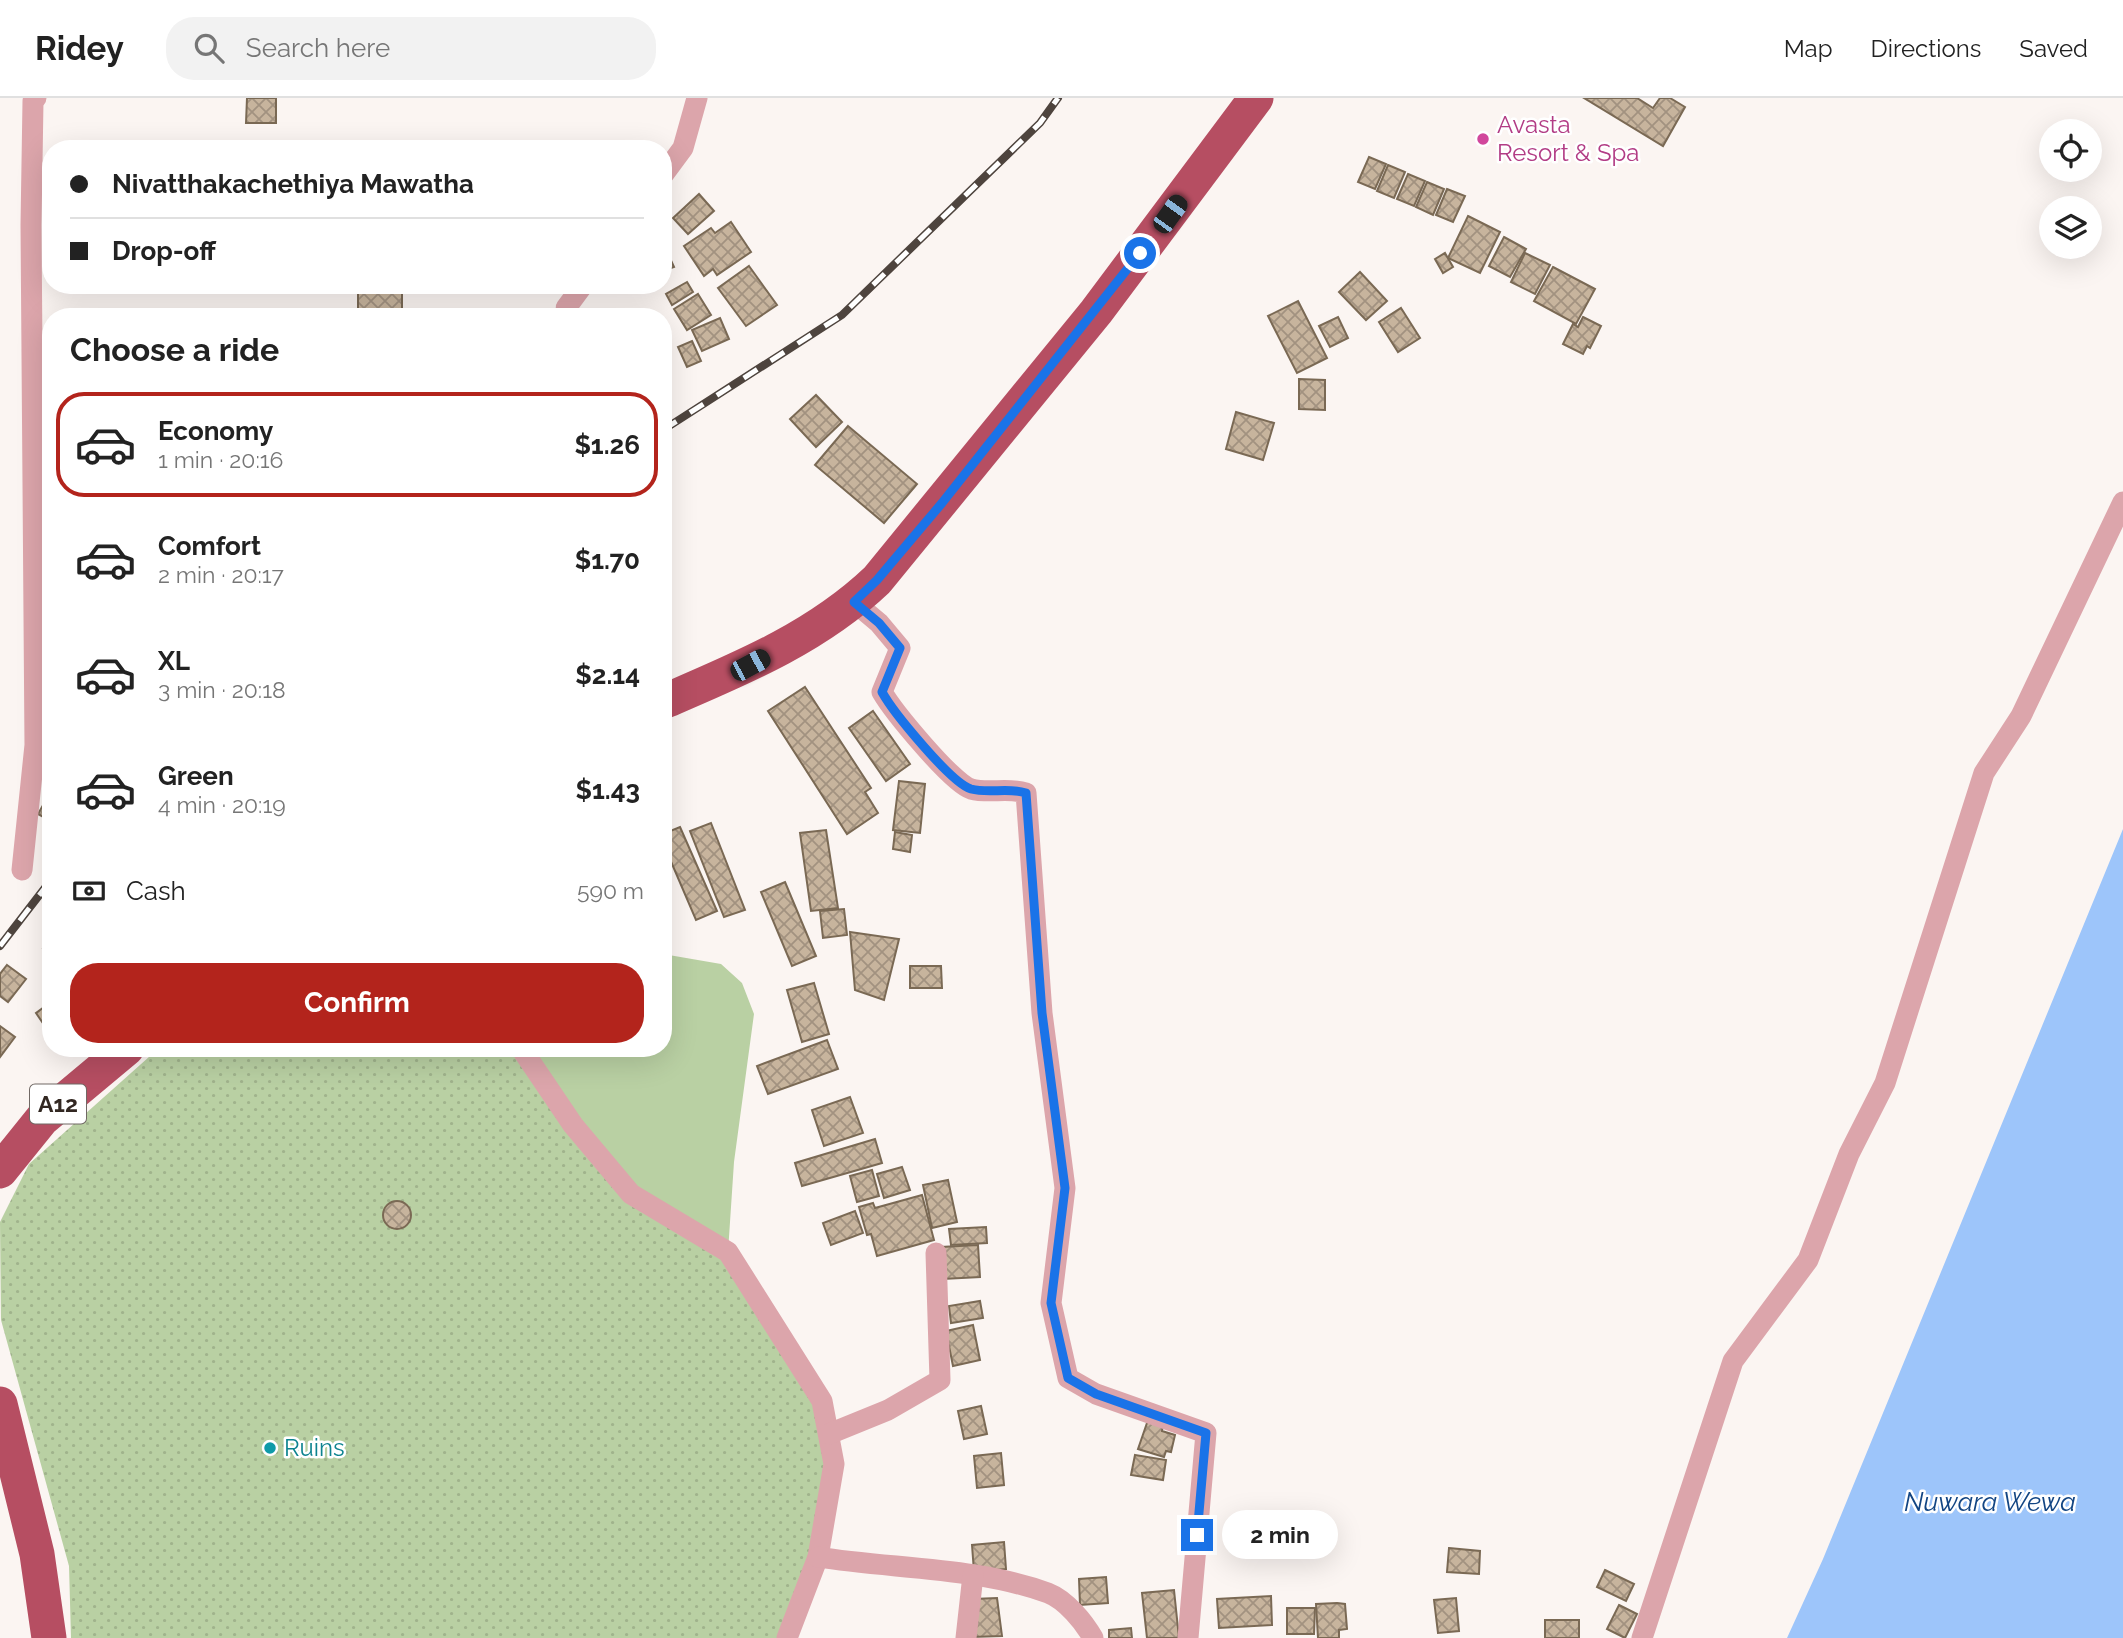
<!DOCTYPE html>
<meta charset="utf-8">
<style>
body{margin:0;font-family:Raleway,sans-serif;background:#f2f2f2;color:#222;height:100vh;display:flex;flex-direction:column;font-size:26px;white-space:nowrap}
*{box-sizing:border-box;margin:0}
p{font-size:23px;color:#767676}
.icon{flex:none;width:38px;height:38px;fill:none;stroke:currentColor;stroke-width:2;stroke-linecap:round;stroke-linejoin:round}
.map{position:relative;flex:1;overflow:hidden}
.side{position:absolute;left:42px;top:210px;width:630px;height:749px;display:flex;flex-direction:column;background:#fff;border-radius:28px;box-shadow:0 7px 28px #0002}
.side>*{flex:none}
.guide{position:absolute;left:42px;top:42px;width:630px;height:154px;border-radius:28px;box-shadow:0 7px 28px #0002;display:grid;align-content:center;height:154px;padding:0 28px;background:#fff}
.fabs{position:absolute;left:2039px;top:21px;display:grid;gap:14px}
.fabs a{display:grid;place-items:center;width:63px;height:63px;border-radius:50%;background:#fff;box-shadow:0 7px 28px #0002;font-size:35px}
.end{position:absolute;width:32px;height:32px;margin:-16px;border:9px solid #1a73e8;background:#fff;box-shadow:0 0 0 4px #fff}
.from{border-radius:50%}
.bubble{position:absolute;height:49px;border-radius:24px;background:#fff;box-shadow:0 7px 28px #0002;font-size:23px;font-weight:700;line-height:49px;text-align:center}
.car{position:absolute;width:21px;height:42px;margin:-21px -10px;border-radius:9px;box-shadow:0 0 5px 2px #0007;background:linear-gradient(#222 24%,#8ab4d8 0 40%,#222 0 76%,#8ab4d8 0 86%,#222 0)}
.guide b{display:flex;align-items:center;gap:24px;height:66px;font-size:26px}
.guide b+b{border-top:2px solid #e0e0e0}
.guide i{width:18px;height:18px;background:#222}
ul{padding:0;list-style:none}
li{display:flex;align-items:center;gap:21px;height:105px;margin:0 14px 10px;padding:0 14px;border:4px solid transparent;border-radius:28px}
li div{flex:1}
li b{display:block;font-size:26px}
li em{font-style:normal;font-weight:700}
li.on{border-color:#b3241c}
li>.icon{width:63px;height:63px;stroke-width:1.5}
h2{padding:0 28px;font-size:32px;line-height:84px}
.pay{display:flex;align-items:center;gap:18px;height:77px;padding:0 28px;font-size:26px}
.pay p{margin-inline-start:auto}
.action{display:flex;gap:14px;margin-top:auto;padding:14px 28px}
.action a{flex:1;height:80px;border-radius:28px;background:#b3241c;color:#fff;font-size:28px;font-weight:700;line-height:80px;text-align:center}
header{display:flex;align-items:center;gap:42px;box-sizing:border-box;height:98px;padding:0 35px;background:#fff;border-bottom:2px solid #e0e0e0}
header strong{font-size:33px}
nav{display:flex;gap:38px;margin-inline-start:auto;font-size:24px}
.search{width:490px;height:63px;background:#f2f2f2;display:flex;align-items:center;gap:18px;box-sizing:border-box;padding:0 24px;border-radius:28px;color:#767676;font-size:26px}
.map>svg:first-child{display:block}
.grass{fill:url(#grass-dots)}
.park{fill:#b9d0a3}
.water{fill:#9dc5fa}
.building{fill:url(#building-cross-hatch);stroke:#7a6954;stroke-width:2}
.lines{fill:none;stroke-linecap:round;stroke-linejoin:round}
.minor{stroke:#dca5ab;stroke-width:21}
.trunk{stroke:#b64e62;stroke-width:35}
.rail-casing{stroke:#4e443e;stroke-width:8}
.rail{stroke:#fff;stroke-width:5;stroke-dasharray:16;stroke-linecap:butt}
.route{stroke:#1a73e8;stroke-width:9}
.hotel-dot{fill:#d1479c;stroke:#fff;stroke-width:2.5}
.culture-dot{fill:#0f9aa8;stroke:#fff;stroke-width:2.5}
.labels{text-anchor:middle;stroke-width:5;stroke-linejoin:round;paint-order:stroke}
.shield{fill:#fff;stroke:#706864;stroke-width:2}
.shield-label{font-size:23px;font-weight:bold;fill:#322721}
.hotel-label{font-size:24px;fill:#b23c85;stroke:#fff;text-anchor:start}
.culture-label{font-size:24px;fill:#0d838f;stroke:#fff;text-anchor:start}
.water-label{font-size:26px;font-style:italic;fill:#124583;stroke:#fff}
</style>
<header>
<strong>Ridey</strong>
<div class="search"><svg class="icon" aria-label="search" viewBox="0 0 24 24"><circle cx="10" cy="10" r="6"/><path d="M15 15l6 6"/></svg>Search here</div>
<nav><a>Map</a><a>Directions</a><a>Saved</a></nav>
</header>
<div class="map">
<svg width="2123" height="1540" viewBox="0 0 2123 1540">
<defs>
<pattern id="grass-dots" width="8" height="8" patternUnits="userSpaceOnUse" patternTransform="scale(1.75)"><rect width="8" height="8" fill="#b9d0a3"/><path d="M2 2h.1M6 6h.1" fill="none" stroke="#a0b38c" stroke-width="1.8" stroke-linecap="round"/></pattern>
<pattern id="building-cross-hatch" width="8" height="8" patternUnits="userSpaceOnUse" patternTransform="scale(1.75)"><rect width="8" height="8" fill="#c7b49d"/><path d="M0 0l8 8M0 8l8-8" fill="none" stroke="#a29280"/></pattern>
</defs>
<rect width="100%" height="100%" fill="#fbf5f2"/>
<path class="grass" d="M 159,950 L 521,950 L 728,1154 L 822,1303 L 834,1366 L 787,1540 L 71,1540 L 69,1468 L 1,1222 L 0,1124 L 29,1066 Z"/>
<path class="park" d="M 663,856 L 721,866 L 742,885 L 754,916 L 734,1064 L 728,1154 L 631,1096 L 521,950 L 663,950 Z"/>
<path class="water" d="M 2123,731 L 2123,1540 L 1787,1540 L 1823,1461 Z"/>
<g class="building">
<path d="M 247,0 L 276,0 L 276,25 L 246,25 Z"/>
<path d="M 1584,0 L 1637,0 L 1653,10 L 1660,0 L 1670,0 L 1685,9 L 1663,48 Z"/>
<path d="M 1369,59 L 1386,66 L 1375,91 L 1358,84 Z"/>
<path d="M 1388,67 L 1405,74 L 1394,100 L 1377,93 Z"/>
<path d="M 1408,76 L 1425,83 L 1414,108 L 1397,101 Z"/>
<path d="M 1427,84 L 1444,91 L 1433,117 L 1416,109 Z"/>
<path d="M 1447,91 L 1465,98 L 1453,124 L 1436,117 Z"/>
<path d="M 699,96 L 714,113 L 688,136 L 673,120 Z"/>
<path d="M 1468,118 L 1500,134 L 1480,175 L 1448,160 Z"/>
<path d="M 731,124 L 751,154 L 717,177 L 713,171 L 704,178 L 684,148 L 711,130 L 715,135 Z"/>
<path d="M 1504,139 L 1526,151 L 1510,179 L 1489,168 Z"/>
<path d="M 663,145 L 674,169 L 663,173 Z"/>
<path d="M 1445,155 L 1453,169 L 1443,175 L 1435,161 Z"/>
<path d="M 1525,155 L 1550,167 L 1535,196 L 1511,184 Z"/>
<path d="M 749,168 L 777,207 L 746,228 L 718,190 Z"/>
<path d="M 1553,169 L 1595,191 L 1576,226 L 1534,203 Z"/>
<path d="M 1360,174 L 1387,203 L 1366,222 L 1339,194 Z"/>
<path d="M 687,184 L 693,194 L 672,207 L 666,196 Z"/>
<rect x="358" y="187" width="44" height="29"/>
<path d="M 698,196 L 711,217 L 687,232 L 674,211 Z"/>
<path d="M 1298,203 L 1327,260 L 1297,275 L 1268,218 Z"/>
<path d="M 1401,210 L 1420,240 L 1398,254 L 1379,224 Z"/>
<path d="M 1338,219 L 1348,240 L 1330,249 L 1319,228 Z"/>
<path d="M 1583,219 L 1601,228 L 1590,250 L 1587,248 L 1583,256 L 1563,246 L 1573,226 L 1578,229 Z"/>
<path d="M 720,220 L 729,241 L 702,253 L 692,232 Z"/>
<path d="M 692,243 L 701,263 L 687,269 L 678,249 Z"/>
<path d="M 1299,281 L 1325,282 L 1325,312 L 1299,311 Z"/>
<path d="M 816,297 L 842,324 L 816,349 L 790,321 Z"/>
<path d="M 1236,314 L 1274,325 L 1263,362 L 1226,351 Z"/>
<path d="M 848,328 L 917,386 L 884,425 L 815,367 Z"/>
<path d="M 805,589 L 871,690 L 865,694 L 878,715 L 847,736 L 768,613 Z"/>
<path d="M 873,613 L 910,666 L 886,683 L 849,630 Z"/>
<path d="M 899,683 L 925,686 L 920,735 L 893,732 Z"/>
<path d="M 51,693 L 51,723 L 38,716 Z"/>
<path d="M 711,725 L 745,812 L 724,819 L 690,733 Z"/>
<path d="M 680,729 L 717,813 L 696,822 L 663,745 L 663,736 Z"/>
<path d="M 826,732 L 838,810 L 811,813 L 800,735 Z"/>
<path d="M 895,734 L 912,737 L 910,754 L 893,751 Z"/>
<path d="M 785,784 L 816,858 L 792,868 L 761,794 Z"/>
<path d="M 844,811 L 847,837 L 823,840 L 820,813 Z"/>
<path d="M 850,834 L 899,841 L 884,902 L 855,892 Z"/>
<path d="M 51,849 L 51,876 L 43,851 Z"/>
<path d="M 7,867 L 26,881 L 8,904 L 0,898 L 0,876 Z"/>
<path d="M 910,868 L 941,868 L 942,890 L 910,890 Z"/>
<path d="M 814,885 L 829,936 L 802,944 L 787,892 Z"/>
<path d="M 51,904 L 51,937 L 36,915 Z"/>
<path d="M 0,928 L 15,939 L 0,959 Z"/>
<path d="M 827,942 L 838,971 L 768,996 L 757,968 Z"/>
<path d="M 850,999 L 863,1035 L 824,1048 L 812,1012 Z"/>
<path d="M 875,1041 L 882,1065 L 802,1088 L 795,1065 Z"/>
<path d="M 902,1069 L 910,1092 L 884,1100 L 877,1076 Z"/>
<path d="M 872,1072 L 879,1098 L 857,1104 L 850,1078 Z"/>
<path d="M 948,1082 L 957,1124 L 932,1130 L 923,1087 Z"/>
<path d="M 922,1097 L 934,1142 L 877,1158 L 871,1136 L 867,1137 L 859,1109 L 873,1105 L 875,1110 Z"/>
<circle cx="397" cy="1117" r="14"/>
<path d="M 855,1113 L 863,1135 L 831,1147 L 823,1125 Z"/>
<path d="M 986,1129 L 987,1145 L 951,1147 L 949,1131 Z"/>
<path d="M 978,1147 L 980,1179 L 943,1181 L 941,1149 Z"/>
<path d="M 980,1203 L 983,1220 L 951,1225 L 949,1208 Z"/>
<path d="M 973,1227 L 980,1262 L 953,1268 L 946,1233 Z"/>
<path d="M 981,1308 L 987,1336 L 964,1341 L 958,1313 Z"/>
<path d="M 1148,1322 L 1163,1327 L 1162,1333 L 1175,1337 L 1171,1354 L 1166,1353 L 1164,1359 L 1138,1351 Z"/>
<path d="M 1001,1355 L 1004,1387 L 977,1390 L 974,1358 Z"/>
<path d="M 1135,1357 L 1166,1362 L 1163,1382 L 1131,1377 Z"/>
<path d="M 1004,1444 L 1006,1471 L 974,1474 L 972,1447 Z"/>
<path d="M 1449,1450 L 1480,1453 L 1479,1476 L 1447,1474 Z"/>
<path d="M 1605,1472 L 1634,1486 L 1626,1503 L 1597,1489 Z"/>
<path d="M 1106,1479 L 1108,1505 L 1080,1507 L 1079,1481 Z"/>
<path d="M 1174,1492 L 1179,1540 L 1147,1540 L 1142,1495 Z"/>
<path d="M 1271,1498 L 1272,1527 L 1219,1530 L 1217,1501 Z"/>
<path d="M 997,1500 L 1002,1538 L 971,1539 L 973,1501 Z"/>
<path d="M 1456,1500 L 1459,1533 L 1438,1535 L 1434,1502 Z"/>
<path d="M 1337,1505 L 1345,1506 L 1347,1531 L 1339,1532 L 1339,1540 L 1318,1540 L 1316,1506 Z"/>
<path d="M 1619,1507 L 1637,1516 L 1625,1540 L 1607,1531 Z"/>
<path d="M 1287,1510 L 1315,1510 L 1314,1536 L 1287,1536 Z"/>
<rect x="1545" y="1522" width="34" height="18"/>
<path d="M 1131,1530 L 1132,1540 L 1109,1540 L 1109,1532 Z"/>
</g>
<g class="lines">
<g class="minor">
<path d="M 663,77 L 683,50 L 697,0"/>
<path d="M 566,210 L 583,187"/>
<path d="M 854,504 L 879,525 L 900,550 L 882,594 C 893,613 952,685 971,691 C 990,696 1007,689 1026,695 L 1042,915 L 1065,1090 L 1051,1205 L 1068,1280 L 1096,1296 L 1206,1335 L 1188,1540"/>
<path d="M 22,772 L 35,647 L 31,127 L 33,3 L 36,0"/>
<path d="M 521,950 L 573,1027 L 631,1096 L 728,1154 L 822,1303 L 834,1366 L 818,1459 L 787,1540"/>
<path d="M 829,1336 L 888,1312 L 940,1282 L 936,1155"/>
<path d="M 818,1459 C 892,1471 977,1469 1048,1495 C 1066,1502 1084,1524 1093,1540"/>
<path d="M 966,1540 L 973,1477"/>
<path d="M 1642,1540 L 1733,1263 L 1808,1162 L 1849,1056 L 1885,985 L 1984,675 L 2021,618 L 2123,404"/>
</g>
<g class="trunk">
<path d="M 663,604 C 740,571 816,540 877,482 L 1096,214 L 1256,0"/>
<path d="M 0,1073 L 42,1021 L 127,950"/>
<path d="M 0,1306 L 37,1456 L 49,1540"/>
</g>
<defs>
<g id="rail">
<path d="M 663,332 L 842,217 L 1040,25 L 1058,0"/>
<path d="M 0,848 L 51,782"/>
</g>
</defs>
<use href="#rail" class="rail-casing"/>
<use href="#rail" class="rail"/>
</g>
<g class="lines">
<path class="route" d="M 1140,155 L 942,405 L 877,482 L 854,504 L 879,525 L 900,550 L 882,594 C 893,614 951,685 971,691 C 990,696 1007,689 1026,695 L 1042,915 L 1065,1090 L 1051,1205 L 1068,1280 L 1096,1296 L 1206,1335 L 1197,1437"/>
</g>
<circle class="hotel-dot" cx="1483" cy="41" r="7"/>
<circle class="culture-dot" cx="270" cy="1350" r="7"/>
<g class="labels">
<rect class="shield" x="30" y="986.5" width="56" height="39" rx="5"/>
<g class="shield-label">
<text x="58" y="1014">A12</text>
</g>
<g class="hotel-label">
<text x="1497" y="35">Avasta<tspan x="1497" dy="28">Resort &amp; Spa</tspan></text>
</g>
<g class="culture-label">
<text x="284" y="1358">Ruins</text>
</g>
<g class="water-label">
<text x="1990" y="1413">Nuwara Wewa</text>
</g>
</g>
</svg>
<div class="fabs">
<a><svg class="icon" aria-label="locate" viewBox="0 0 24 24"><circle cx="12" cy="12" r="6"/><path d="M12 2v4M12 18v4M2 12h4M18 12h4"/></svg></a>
<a><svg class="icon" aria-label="layers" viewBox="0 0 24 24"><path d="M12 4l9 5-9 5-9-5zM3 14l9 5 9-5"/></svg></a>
</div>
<i class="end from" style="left:1140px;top:155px"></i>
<i class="end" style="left:1197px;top:1437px"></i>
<div class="bubble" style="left:1222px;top:1412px;width:116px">2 min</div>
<i class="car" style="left:1170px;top:116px;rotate:36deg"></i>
<i class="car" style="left:750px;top:567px;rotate:62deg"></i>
<div class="guide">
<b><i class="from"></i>Nivatthakachethiya Mawatha</b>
<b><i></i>Drop-off</b>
</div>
<section class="side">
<h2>Choose a ride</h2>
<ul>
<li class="on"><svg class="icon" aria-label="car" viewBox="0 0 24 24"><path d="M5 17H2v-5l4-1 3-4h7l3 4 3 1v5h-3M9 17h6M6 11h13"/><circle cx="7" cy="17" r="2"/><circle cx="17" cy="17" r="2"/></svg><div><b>Economy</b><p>1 min · 20:16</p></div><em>$1.26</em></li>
<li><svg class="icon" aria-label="car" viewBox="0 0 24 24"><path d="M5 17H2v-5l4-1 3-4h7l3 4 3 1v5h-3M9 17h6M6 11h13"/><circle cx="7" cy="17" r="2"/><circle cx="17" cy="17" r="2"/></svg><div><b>Comfort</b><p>2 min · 20:17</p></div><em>$1.70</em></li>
<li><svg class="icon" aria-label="car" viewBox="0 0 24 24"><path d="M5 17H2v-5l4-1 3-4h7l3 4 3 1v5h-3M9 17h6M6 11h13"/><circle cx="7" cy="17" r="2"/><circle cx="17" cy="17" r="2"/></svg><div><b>XL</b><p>3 min · 20:18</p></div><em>$2.14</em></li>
<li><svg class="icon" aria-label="car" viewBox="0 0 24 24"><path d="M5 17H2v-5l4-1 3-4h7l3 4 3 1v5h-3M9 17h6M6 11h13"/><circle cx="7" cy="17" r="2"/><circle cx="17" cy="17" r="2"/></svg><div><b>Green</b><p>4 min · 20:19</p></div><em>$1.43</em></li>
</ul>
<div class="pay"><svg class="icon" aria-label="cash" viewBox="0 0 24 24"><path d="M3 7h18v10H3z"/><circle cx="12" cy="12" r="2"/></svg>Cash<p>590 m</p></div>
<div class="action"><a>Confirm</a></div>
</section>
</div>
